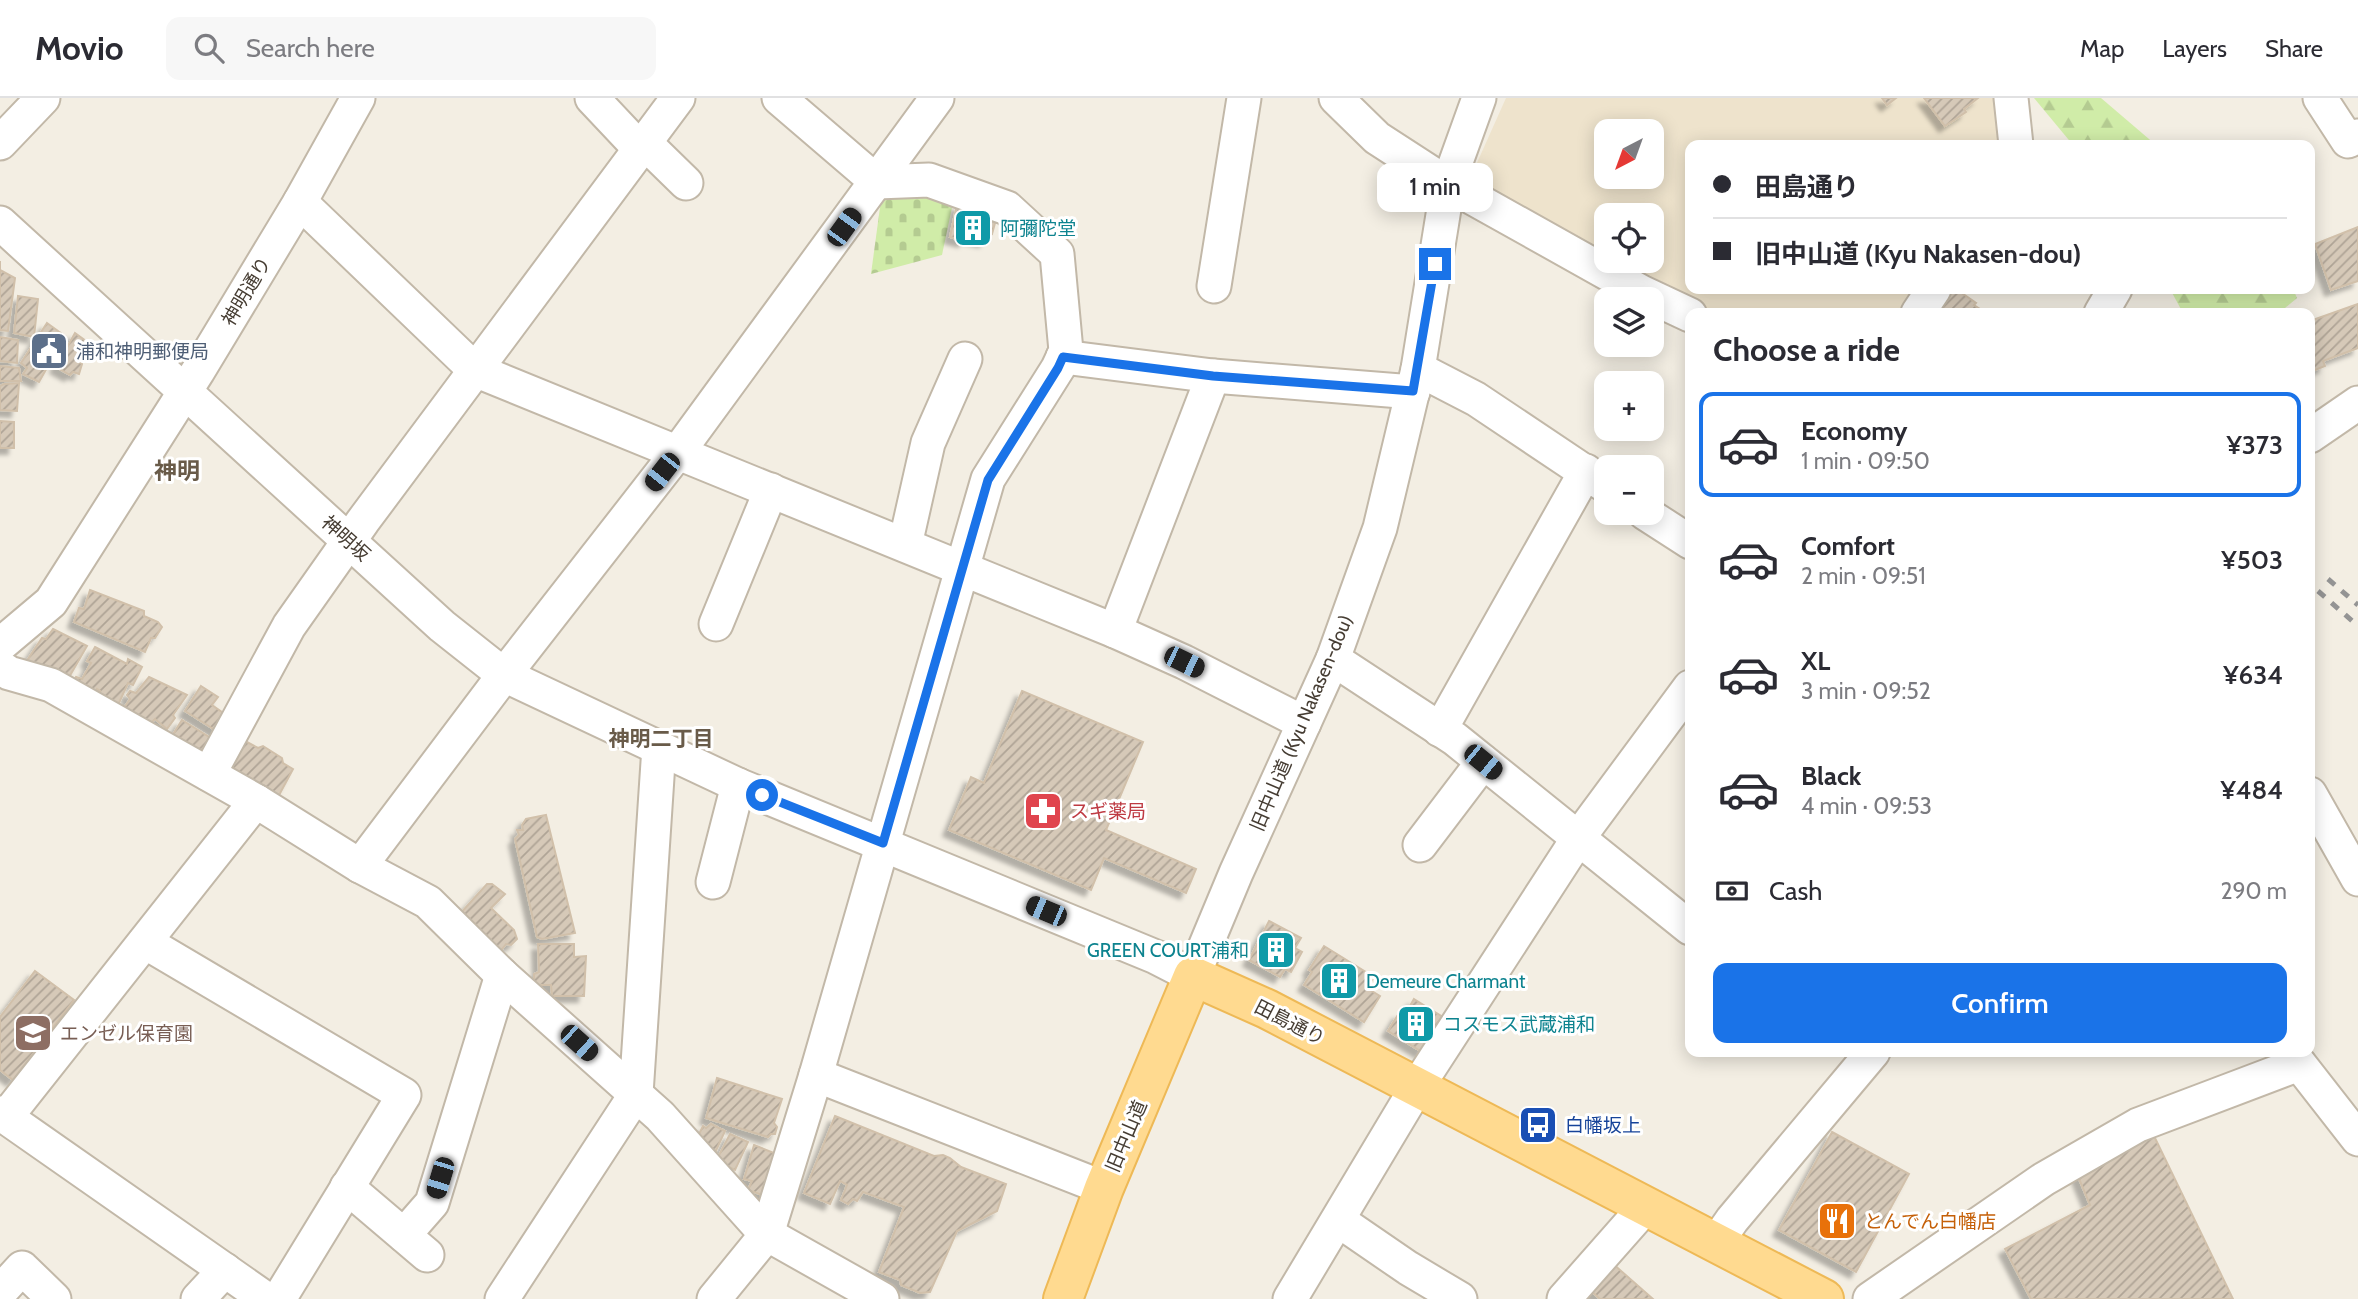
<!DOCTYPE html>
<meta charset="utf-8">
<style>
body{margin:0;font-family:Cabin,"Noto Sans JP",sans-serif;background:#f7f7f7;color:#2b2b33;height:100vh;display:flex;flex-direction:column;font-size:26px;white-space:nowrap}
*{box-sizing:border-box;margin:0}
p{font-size:23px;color:#7c7c81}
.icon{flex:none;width:38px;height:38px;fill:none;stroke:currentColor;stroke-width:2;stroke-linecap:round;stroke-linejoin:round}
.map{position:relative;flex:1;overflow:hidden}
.details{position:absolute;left:1685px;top:210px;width:630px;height:749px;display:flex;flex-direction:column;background:#fff;border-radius:14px;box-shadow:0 4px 18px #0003}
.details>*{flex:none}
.guide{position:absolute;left:1685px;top:42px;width:630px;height:154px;border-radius:14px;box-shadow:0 4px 18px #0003;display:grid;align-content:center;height:154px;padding:0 28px;background:#fff}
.needle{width:46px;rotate:221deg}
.tools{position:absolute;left:1594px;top:21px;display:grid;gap:14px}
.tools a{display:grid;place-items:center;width:70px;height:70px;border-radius:14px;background:#fff;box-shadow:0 4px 18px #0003;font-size:35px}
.end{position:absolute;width:32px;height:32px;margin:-16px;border:9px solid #1a73e8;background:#fff;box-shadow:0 0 0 4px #fff}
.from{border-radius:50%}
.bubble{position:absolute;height:49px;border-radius:14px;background:#fff;box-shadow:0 4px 18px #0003;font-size:23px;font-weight:600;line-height:49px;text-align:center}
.car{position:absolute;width:21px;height:42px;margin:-21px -10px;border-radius:9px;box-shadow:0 0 5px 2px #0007;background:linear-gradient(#222 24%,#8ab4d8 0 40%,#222 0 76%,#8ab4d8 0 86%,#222 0)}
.guide b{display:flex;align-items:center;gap:24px;height:66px;font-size:26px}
.guide b+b{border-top:2px solid #e1e1e2}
.guide i{width:18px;height:18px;background:#2b2b33}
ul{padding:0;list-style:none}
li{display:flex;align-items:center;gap:21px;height:105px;margin:0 14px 10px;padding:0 14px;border:4px solid transparent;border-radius:14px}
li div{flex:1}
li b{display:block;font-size:26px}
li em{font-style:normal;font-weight:600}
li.on{border-color:#1a73e8}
li>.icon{width:63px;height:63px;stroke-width:1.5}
h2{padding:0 28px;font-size:32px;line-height:84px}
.pay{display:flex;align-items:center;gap:18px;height:77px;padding:0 28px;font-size:26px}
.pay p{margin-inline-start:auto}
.button{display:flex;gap:14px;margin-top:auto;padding:14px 28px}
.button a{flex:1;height:80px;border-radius:14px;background:#1a73e8;color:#fff;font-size:28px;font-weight:600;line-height:80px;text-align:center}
header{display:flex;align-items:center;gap:42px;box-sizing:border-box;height:98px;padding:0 35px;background:#fff;border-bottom:2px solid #e1e1e2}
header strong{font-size:33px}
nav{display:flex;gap:38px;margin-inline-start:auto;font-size:24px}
.search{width:490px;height:63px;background:#f7f7f7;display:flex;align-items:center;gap:18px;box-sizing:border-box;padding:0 24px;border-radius:14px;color:#7c7c81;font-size:26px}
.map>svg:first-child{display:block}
.education{fill:#eee3cc;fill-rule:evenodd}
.forest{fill:url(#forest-firs)}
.cemetery{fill:url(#cemetery-stones)}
.building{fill:url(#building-hatch);stroke:#d1c0aa;stroke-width:2;filter:url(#shadow)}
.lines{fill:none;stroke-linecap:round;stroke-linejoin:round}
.minor-casing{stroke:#c2b8a8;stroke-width:37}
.major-casing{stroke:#eeb956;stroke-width:42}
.minor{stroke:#fff;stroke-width:33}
.major{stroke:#ffda90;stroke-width:38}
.rail{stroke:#949494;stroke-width:5;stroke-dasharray:9 9;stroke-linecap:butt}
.route{stroke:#1a73e8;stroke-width:9}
.labels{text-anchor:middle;stroke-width:6;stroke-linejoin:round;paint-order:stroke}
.culture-label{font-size:19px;fill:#0d838f;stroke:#fff;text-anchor:start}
.street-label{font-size:19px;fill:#463d33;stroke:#fff}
.service-label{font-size:19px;fill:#4e5e75;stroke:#fff;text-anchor:start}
.health-label{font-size:19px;fill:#be3a42;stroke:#fff;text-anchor:start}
.education-label{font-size:19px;fill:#785e54;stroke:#fff;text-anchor:start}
.transit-label{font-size:19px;fill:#164399;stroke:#fff;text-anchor:start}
.food-label{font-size:19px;fill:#c56008;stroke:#fff;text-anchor:start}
.neighbourhood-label{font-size:21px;font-weight:bold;fill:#695b49;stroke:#fff}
.quarter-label{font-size:23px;font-weight:bold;fill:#695b49;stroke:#fff}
</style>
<header>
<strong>Movio</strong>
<div class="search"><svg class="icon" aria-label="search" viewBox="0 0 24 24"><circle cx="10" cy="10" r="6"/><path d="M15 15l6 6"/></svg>Search here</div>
<nav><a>Map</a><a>Layers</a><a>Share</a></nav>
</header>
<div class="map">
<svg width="2358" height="1201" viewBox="0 0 2358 1201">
<defs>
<pattern id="forest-firs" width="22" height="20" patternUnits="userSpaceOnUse" patternTransform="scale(1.75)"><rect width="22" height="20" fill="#d0eca8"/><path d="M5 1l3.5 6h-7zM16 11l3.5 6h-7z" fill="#b4cb91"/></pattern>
<pattern id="cemetery-stones" width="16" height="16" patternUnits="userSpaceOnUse" patternTransform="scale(1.75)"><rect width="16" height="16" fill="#d0eca8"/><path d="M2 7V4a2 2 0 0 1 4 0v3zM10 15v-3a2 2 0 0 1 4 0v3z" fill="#b4cb91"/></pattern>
<pattern id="building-hatch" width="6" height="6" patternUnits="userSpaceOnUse" patternTransform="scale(1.75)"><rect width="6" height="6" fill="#d6c9b8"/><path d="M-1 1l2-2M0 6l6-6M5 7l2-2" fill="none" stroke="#afa496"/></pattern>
<filter id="shadow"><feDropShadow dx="-6" dy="6" stdDeviation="2" flood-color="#0004"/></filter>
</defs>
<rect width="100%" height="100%" fill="#f3eee3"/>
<path class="education" d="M 1506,0 L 2011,0 L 2016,47 L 1690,47 L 1690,191 L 1927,191 L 1909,215 L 1711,215 L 1613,163 L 1652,163 L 1652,117 L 1606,117 L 1606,159 L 1480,89 L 1476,67 ZM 1606,33 L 1652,33 L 1652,79 L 1606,79 Z"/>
<g class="forest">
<path d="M 2034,0 L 2101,0 L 2156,47 L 2073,47 Z"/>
<path d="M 2170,191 L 2293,191 L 2297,200 L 2279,215 L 2183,215 Z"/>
</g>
<path class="cemetery" d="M 932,93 L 954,100 L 942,157 L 871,176 L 881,102 Z"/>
<g class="building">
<path d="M 1882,0 L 1896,0 L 1887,7 Z"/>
<path d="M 1924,0 L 1978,0 L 1964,11 L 1966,14 L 1945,28 Z"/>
<path d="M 957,106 L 995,125 L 992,136 L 987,135 L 985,143 L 965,139 L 964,143 L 950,139 Z"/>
<path d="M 2358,129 L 2358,183 L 2331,192 L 2315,146 Z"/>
<path d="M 0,163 L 0,172 L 15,180 L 8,233 L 0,232 Z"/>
<path d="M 1952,191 L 1956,191 L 1976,205 L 1974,207 L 1986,215 L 1936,215 Z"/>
<path d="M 18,198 L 38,201 L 34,239 L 14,235 Z"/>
<path d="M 2358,206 L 2358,250 L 2323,263 L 2325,268 L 2310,274 L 2310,223 Z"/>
<path d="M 47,225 L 65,238 L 39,284 L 23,276 L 27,270 L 21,265 Z"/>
<path d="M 75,235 L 86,243 L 83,247 L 87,251 L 79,263 L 82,266 L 79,276 L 73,274 L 70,277 L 56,269 Z"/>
<path d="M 0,239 L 18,242 L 17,265 L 0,263 Z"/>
<path d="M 0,268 L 19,270 L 21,283 L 0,283 Z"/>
<path d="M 19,285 L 17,313 L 0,312 L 0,288 L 4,286 Z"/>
<path d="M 0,323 L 14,324 L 14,350 L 0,350 Z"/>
<path d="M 90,492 L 144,513 L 144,518 L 158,524 L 162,529 L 155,540 L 151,540 L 145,554 L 74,524 L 79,510 L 84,511 Z"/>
<path d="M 53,531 L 87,548 L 68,581 L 26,564 L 42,540 L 46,541 Z"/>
<path d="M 95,549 L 127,566 L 128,561 L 142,569 L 133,587 L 128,585 L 118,607 L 99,597 L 100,593 L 97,591 L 93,600 L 69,590 L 76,579 L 82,581 L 91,565 L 87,563 Z"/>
<path d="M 149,579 L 187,597 L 173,617 L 175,620 L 167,631 L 155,621 L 150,626 L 124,610 L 130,601 L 127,597 L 130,593 L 136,595 Z"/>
<path d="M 201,588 L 218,599 L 212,607 L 229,619 L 218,634 L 185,613 Z"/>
<path d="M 1022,593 L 1143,644 L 1106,732 L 1196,771 L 1186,795 L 1104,760 L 1091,792 L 949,732 L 971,679 L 984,685 Z"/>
<path d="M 182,622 L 214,642 L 201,662 L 169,643 Z"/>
<path d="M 245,643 L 258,650 L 263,648 L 282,660 L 283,665 L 293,671 L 277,701 L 228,674 Z"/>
<path d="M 546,717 L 575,835 L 542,841 L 537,839 L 515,741 L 519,737 L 517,732 L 523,732 L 522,727 L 526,721 Z"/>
<path d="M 487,786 L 492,786 L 505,796 L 491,810 L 514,832 L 517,841 L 511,847 L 506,846 L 499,855 L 459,817 Z"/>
<path d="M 1269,823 L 1301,840 L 1295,850 L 1302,854 L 1291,874 L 1285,871 L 1280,879 L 1249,862 Z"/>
<path d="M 538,846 L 574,846 L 574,859 L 586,858 L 584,898 L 552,898 L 551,887 L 534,887 L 534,876 L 539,874 Z"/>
<path d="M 1324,848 L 1374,879 L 1367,890 L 1380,898 L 1364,924 L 1304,887 L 1312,874 L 1309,872 Z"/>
<path d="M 35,873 L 74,902 L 13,982 L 0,972 L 0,919 Z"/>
<path d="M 1414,901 L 1443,919 L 1422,954 L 1388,933 L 1399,915 L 1404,918 Z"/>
<path d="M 717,980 L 782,1001 L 774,1025 L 777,1029 L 775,1036 L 771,1036 L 768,1039 L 706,1020 Z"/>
<path d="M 835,1018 L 934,1058 L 943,1057 L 950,1060 L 961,1069 L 1006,1086 L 997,1113 L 957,1133 L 930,1194 L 920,1195 L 901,1187 L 900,1182 L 879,1174 L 904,1109 L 863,1094 L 857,1103 L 853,1101 L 848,1106 L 841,1102 L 847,1087 L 840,1083 L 830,1106 L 804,1095 Z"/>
<path d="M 711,1026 L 725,1033 L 713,1059 L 696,1042 L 703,1028 L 706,1030 Z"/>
<path d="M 1832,1034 L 1909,1076 L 1856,1174 L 1779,1132 Z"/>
<path d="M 730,1036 L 748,1044 L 735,1072 L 716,1063 Z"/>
<path d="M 2154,1038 L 2233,1201 L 2031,1201 L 2005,1151 L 2090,1107 L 2077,1076 Z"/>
<path d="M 754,1047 L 779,1057 L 768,1099 L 748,1092 L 752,1083 L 744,1081 Z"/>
<path d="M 1612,1165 L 1653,1201 L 1600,1201 L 1590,1192 Z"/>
</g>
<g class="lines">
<defs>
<g id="minor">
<path d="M 592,0 L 641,52"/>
<path d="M 1336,0 L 1377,40 L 1448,86 L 1641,194 L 1690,217"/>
<path d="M 2011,0 L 2016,47"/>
<path d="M 2320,0 L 2348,43 L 2358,38"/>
<path d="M 0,45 L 43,0"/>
<path d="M 645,45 L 686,85"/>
<path d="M 300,104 L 475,272 L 1115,533 L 1184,564 L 1304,625"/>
<path d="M 0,125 L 442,528 L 504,577 L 738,687 L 1156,859 L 1193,878 L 1236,775 L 1333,561 L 1380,430 L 1418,271 L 1448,86 L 1479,0"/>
<path d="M 1214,188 L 1244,0"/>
<path d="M 1918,215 L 1934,191"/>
<path d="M 2101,215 L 2115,191"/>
<path d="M 1063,259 L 1213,278 L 1413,294"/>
<path d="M 1418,271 L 1476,301 L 1606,388"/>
<path d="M 2310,338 L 2358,305"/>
<path d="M 1645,415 L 1690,444"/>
<path d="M 905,447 L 928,345 L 965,261"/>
<path d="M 716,526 L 771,392"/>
<path d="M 1115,533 L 1213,278"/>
<path d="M 0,547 L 51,504 L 198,273 L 300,104 L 358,0"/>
<path d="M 1333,561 L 1455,641 L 1690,830"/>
<path d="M 0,569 L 9,575 L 51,587 L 256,703 L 360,768 L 428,804 L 502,877 L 660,1018 L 765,1135 L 882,1201"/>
<path d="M 1440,632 L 1586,373"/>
<path d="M 209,676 L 289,528 L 363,423 L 678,0"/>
<path d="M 2310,696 L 2358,781"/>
<path d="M 1420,747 L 1483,664"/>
<path d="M 360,768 L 504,577 L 678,354 L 937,0"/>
<path d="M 713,784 L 738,687"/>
<path d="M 145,844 L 404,997 L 279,1201"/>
<path d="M 2290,954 L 2358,1041"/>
<path d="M 816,977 L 1104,1090"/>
<path d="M 0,1015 L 266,1201"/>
<path d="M 6,1019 L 256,703"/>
<path d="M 347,1089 L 427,1157"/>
<path d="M 1338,1122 L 1408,1170 L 1460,1201"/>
<path d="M 404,1137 L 432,1105 L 502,877"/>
<path d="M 1716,1145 L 1732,1122 L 1873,954"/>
<path d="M 0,1194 L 22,1170 L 54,1201"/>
<path d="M 198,1201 L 225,1172"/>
<path d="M 502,1201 L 636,996 L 659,649"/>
<path d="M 714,1201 L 767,1136 L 816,977 L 988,381 L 1058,270 L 1066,253 L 1057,156 L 1007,110 L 929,82 L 877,84 L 779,0"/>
<path d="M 1290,1201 L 1417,989 L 1579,739 L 1690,589"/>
<path d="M 1564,1201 L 1646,1108"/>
<path d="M 1870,1201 L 2044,1081 L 2138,1027 L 2299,966"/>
</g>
<path id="major" d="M 1063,1201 L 1104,1090 L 1193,878 L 1267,911 L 1824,1201"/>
</defs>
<use href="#minor" class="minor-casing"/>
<use href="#major" class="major-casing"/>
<use href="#minor" class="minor"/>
<use href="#major" class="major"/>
<g class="rail">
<path d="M 2328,481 L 2358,507"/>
<path d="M 2318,493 L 2358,528"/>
</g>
</g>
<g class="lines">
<path class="route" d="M 762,697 L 883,745 L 988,382 L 1058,270 L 1063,259 L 1213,278 L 1413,293 L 1435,166"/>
</g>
<defs>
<symbol id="building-square" viewBox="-11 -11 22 22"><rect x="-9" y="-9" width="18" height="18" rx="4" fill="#0f9aa8" stroke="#fff"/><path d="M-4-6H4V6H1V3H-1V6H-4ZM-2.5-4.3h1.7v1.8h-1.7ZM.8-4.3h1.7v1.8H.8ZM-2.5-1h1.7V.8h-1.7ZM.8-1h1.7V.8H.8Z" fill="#fff"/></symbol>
<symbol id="civic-square" viewBox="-11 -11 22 22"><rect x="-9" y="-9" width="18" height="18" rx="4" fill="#5c6f8a" stroke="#fff"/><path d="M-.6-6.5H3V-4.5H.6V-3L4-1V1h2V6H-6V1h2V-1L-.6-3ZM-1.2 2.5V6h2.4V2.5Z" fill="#fff"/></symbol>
<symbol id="pharmacy-square" viewBox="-11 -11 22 22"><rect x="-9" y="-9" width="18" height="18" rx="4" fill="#e0444e" stroke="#fff"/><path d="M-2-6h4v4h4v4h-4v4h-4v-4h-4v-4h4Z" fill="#fff"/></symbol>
<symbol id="school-square" viewBox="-11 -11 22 22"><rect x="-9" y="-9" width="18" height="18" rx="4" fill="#8d6e63" stroke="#fff"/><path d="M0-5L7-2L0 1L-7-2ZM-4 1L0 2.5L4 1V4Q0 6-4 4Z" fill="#fff"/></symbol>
<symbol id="bus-square" viewBox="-11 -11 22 22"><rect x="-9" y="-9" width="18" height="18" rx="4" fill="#1a4fb4" stroke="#fff"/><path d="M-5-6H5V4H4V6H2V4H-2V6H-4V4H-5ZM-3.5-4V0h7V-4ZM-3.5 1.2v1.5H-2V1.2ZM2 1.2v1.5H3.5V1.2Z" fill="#fff"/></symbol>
<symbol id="restaurant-square" viewBox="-11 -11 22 22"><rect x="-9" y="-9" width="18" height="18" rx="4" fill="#e8710a" stroke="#fff"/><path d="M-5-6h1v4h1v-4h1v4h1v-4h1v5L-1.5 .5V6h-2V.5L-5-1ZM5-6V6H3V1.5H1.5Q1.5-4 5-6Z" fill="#fff"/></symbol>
</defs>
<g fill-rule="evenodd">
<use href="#building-square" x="951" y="108" width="44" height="44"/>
<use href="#civic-square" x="27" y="231" width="44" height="44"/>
<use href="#pharmacy-square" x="1021" y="691" width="44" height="44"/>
<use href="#building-square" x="1254" y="830" width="44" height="44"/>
<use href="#building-square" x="1317" y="861" width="44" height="44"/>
<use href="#building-square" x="1394" y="904" width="44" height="44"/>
<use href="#school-square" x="11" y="913" width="44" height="44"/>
<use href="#bus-square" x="1516" y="1005" width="44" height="44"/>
<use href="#restaurant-square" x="1815" y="1101" width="44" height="44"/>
</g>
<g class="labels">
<g class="culture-label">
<text x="1000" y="137">阿彌陀堂</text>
<text x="1249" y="859" text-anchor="end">GREEN COURT浦和</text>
<text x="1366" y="890">Demeure Charmant</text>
<text x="1443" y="933">コスモス武蔵浦和</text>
</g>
<g class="street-label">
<text transform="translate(246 193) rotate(-59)" y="7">神明通り</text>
<text transform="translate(346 440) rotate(42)" y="7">神明坂</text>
<text transform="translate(1301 625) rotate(-67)" y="7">旧中山道 (Kyu Nakasen-dou)</text>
<text transform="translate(1290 924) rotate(27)" y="7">田島通り</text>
<text transform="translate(1126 1038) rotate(-67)" y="7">旧中山道</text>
</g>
<g class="service-label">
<text x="76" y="260">浦和神明郵便局</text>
</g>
<g class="health-label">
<text x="1070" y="720">スギ薬局</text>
</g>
<g class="education-label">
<text x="60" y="942">エンゼル保育園</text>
</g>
<g class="transit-label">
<text x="1565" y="1034">白幡坂上</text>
</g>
<g class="food-label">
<text x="1864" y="1130">とんでん白幡店</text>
</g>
<g class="neighbourhood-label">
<text x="661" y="648">神明二丁目</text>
</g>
<g class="quarter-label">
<text x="177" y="381">神明</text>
</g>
</g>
</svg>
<div class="tools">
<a><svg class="needle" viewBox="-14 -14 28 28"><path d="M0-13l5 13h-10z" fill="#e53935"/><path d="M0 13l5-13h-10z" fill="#7c7c81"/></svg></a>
<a><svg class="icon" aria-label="locate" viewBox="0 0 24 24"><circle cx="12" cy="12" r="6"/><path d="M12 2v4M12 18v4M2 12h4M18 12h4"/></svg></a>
<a><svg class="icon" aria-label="layers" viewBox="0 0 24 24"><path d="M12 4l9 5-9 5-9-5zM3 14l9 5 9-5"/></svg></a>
<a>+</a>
<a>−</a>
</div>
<i class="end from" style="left:762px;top:697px"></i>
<i class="end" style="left:1435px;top:166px"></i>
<div class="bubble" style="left:1377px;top:65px;width:116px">1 min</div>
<i class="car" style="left:844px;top:129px;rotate:36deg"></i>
<i class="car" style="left:662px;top:374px;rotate:218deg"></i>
<i class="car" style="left:1184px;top:564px;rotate:116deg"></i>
<i class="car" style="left:1483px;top:664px;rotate:129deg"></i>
<i class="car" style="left:1046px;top:813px;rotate:293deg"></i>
<i class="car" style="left:579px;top:945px;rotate:132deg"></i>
<i class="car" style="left:440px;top:1080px;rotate:197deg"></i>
<div class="guide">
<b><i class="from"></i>田島通り</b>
<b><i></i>旧中山道 (Kyu Nakasen-dou)</b>
</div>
<section class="details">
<h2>Choose a ride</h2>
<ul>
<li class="on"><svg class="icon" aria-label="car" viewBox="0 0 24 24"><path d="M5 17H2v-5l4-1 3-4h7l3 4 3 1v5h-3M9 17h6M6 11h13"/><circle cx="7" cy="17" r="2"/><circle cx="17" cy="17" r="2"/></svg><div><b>Economy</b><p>1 min · 09:50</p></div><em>¥373</em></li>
<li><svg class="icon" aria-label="car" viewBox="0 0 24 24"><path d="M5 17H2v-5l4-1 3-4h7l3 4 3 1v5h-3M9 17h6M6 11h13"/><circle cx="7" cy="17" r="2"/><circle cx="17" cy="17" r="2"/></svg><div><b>Comfort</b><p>2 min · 09:51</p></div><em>¥503</em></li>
<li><svg class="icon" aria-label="car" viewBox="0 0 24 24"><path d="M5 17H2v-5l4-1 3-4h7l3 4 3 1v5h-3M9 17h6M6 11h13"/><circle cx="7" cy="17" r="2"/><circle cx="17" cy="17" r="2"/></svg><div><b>XL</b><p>3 min · 09:52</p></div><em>¥634</em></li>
<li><svg class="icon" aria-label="car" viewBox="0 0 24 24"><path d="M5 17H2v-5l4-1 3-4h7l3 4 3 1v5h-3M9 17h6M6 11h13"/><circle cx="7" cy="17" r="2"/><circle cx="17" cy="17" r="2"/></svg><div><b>Black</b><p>4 min · 09:53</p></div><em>¥484</em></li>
</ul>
<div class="pay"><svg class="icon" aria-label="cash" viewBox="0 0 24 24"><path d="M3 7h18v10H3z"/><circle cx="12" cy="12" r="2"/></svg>Cash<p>290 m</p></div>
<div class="button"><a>Confirm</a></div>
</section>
</div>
